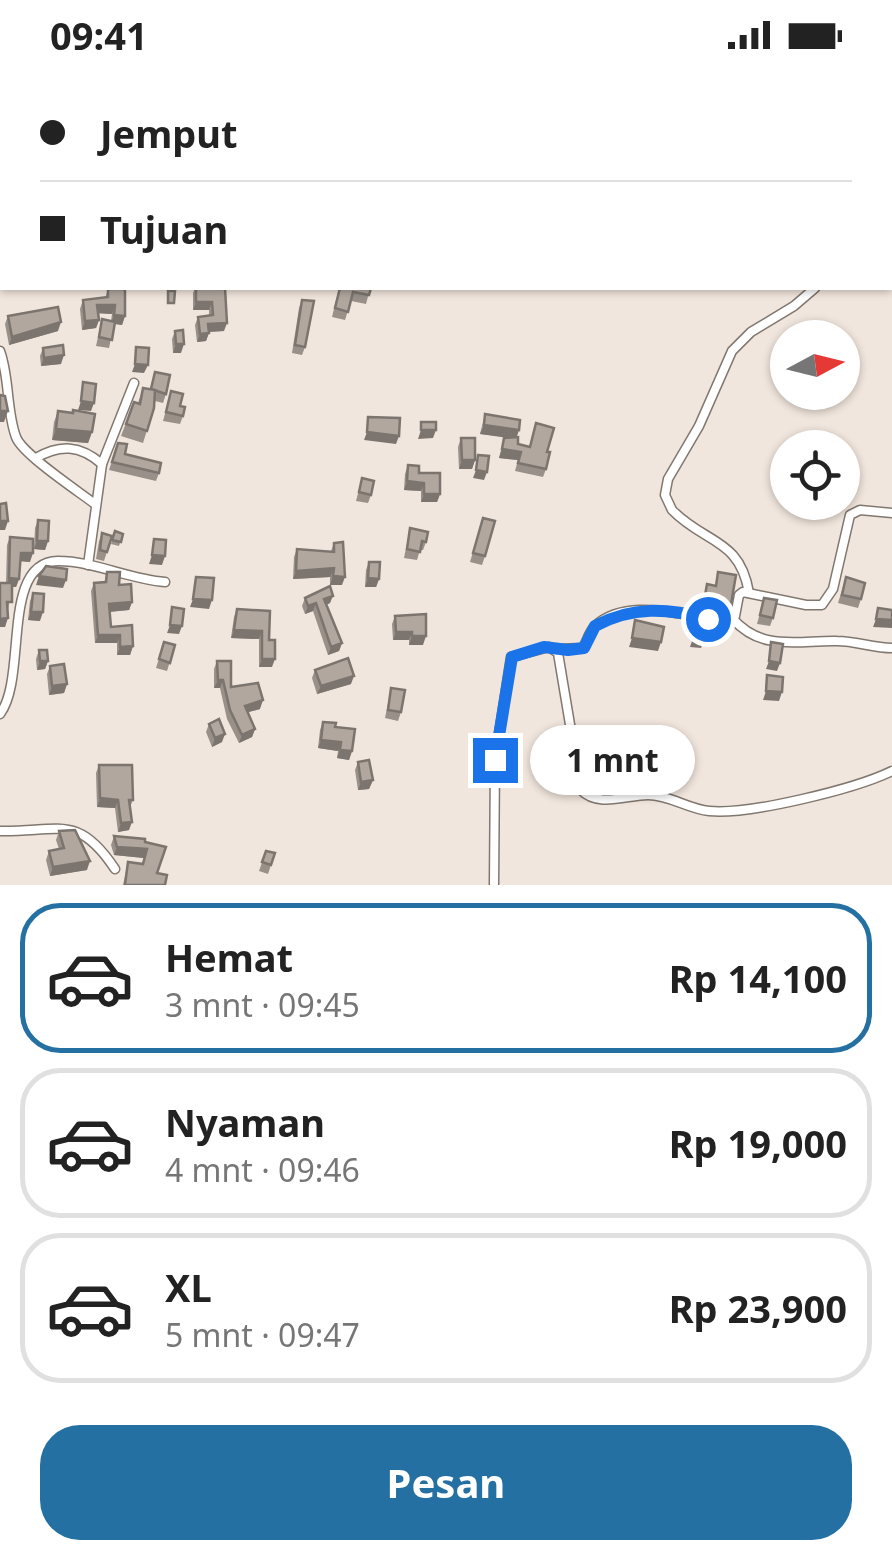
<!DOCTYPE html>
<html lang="id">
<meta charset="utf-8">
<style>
body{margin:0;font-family:"Noto Sans",sans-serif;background:#f6f6f6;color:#222;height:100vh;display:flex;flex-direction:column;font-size:38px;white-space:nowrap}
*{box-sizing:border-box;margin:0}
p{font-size:32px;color:#767676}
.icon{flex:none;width:55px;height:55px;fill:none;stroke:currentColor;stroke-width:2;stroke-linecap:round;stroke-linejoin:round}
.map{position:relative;height:815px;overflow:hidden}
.drawer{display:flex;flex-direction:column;background:#fff;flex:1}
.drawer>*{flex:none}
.guide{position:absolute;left:0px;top:0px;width:892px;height:220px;box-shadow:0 2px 8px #0004;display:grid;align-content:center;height:220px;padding:0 40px;background:#fff}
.needle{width:65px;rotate:83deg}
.tools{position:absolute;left:770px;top:250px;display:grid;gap:20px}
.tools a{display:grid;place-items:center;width:90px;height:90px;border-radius:50%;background:#fff;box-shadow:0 2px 8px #0004;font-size:50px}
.end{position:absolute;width:45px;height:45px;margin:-22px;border:12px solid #1a73e8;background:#fff;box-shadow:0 0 0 5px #fff}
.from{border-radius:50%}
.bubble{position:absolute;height:70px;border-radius:35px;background:#fff;box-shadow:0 2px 8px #0004;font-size:32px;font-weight:700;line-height:70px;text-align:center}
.guide b{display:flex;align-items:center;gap:35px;height:95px;font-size:38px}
.guide b+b{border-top:2px solid #e0e0e0}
.guide i{width:25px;height:25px;background:#222}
ul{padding:18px 0 0;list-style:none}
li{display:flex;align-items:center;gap:30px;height:150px;margin:0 20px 15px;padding:0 20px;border:5px solid #e0e0e0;border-radius:40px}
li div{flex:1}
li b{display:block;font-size:38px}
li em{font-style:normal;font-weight:700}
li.active{border-color:#2470a3}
li>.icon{width:90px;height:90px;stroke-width:1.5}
.button{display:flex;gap:20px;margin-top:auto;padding:20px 40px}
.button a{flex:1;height:115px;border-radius:40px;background:#2470a3;color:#fff;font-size:40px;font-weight:700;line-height:115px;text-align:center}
.status{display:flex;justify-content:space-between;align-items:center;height:70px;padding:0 50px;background:#fff;direction:ltr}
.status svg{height:28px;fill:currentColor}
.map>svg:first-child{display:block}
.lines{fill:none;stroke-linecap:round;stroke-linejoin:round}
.street-casing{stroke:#80776f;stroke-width:11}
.street{stroke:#fff;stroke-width:8}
.wall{fill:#989089}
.shaded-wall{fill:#7c756f}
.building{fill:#b1a79f;stroke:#7c756f;stroke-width:2.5}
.route{stroke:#1a73e8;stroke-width:12}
</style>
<div class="status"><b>09:41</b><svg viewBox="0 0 49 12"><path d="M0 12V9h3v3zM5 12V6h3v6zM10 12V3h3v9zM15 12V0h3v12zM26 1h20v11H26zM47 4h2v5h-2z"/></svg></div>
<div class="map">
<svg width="892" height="815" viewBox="0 0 892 815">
<rect width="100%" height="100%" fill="#f1e6dd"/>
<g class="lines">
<defs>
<g id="street">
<path d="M 104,0 L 104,2"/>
<path d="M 324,0 L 324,2"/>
<path d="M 230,2 L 230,0"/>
<path d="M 880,2 L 881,0"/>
<path d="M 890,22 L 892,24"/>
<path d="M 890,104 L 892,99"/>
<path d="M 0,281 C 10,309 6,340 16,367 C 22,384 78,421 95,434"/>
<path d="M 36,388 C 60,374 80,375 102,394"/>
<path d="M 88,495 L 102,394 L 134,313"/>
<path d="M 749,523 C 740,468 705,474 672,440 L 665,425 L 668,409 L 699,356 L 732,281 L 751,262 L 794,236 L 815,218"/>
<path d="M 733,549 C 762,582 799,570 837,571 C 856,571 873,578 892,578"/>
<path d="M 556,579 L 583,578 C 587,571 589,562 595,556 C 630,524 691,550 731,550 L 735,546 L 739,525 L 743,522 L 806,535 L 822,535 L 833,519 L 850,445 L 860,440 L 892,443"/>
<path d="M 0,644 C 28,607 0,492 58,491 C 94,491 128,509 165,512"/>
<path d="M 0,761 C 59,762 78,743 115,799"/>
<path d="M 494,815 L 495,690 L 511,587 L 549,577 L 558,583 L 581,720 C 598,738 627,725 648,725 C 670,725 688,739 709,741 C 749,745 855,719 892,701"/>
</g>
</defs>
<use href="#street" class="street-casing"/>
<use href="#street" class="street"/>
</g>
<g class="wall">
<path d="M 665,0 L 720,0 L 719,2 L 664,2 Z"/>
<path d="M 195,218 L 225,218 L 224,261 L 209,262 L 206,271 L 197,272 L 195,255 L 198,247 L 209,246 L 209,240 L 193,240 L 193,223 Z"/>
<path d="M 339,218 L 376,218 L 376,220 L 370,219 L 366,234 L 351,231 L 345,250 L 332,247 Z"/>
<path d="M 108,219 L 125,246 L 122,255 L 114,254 L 109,278 L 96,276 L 102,249 L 111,251 L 112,244 L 98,243 L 99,250 L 96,258 L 82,260 L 80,239 L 83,230 L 105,228 Z"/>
<path d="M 302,230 L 305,277 L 302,285 L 292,283 L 299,238 Z"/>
<path d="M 8,246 L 58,261 L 9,275 L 5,254 Z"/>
<path d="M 175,261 L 181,283 L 173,283 L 172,269 Z"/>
<path d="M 43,278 L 61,294 L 41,296 L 40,286 Z"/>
<path d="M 155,302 L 166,324 L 163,333 L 155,331 L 154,338 L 143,373 L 121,366 L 134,332 L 138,333 L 143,318 L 150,319 Z"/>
<path d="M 171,321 L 180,336 L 183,346 L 180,354 L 163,351 Z"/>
<path d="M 58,341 L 92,362 L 88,373 L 52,370 L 54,352 Z"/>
<path d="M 485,344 L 519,360 L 516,367 L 518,374 L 529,377 L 536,353 L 547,382 L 546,399 L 543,407 L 515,401 L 518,390 L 499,388 L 504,368 L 508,367 L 480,364 Z"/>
<path d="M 461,368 L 475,390 L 472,399 L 459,399 L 458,377 Z"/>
<path d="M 118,373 L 125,384 L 159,403 L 156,411 L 109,400 Z"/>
<path d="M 408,395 L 419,403 L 440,424 L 437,432 L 421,432 L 421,421 L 404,420 L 405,404 Z"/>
<path d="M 362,408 L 371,425 L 368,433 L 356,431 Z"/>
<path d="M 483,448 L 485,486 L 482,495 L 470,492 Z"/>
<path d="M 38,450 L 48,471 L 45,480 L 34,479 L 35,458 Z"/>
<path d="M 410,458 L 426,472 L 423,480 L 420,480 L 417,490 L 404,488 Z"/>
<path d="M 115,461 L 123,464 L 119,476 L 111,474 Z"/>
<path d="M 102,463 L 112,466 L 104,491 L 96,489 L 99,471 Z"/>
<path d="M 10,467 L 30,492 L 20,491 L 19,509 L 16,517 L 12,517 L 5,557 L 0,557 L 0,513 L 6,513 L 7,475 Z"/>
<path d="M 334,473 L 342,515 L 330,515 L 330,507 L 293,509 L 294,487 L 297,479 L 331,481 Z"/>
<path d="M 369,492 L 379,509 L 376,517 L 365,517 L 366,500 Z"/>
<path d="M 107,502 L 132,532 L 129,540 L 110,542 L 111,557 L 133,576 L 130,585 L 117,585 L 117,573 L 95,573 L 91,521 L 94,513 L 104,513 Z"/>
<path d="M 846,507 L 861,529 L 858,538 L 838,533 Z"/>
<path d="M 33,523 L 40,551 L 28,550 L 30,531 Z"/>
<path d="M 305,528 L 330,533 L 326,535 L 342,573 L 339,581 L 328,585 L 313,541 L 305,544 L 302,536 Z"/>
<path d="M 764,528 L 773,548 L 770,556 L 757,554 Z"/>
<path d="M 237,539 L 269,570 L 272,597 L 259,597 L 259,569 L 231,568 L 234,547 Z"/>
<path d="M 395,546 L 423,575 L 409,575 L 409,570 L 393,570 L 392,554 Z"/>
<path d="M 164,572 L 175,575 L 167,601 L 156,598 Z"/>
<path d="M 39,580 L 48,591 L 45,599 L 37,600 L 36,589 Z"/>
<path d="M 217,591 L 231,617 L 260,639 L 248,642 L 255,659 L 252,667 L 239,673 L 227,649 L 220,618 L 214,618 L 214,599 Z"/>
<path d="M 50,596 L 67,614 L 64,623 L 49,625 L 47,604 Z"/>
<path d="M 315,600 L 351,614 L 317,624 L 312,608 Z"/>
<path d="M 391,618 L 401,642 L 398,651 L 385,648 Z"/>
<path d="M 323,652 L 335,657 L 352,681 L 349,690 L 337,688 L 338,681 L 318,678 L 320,660 Z"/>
<path d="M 209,654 L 222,672 L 212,677 L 206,662 Z"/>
<path d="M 358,692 L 373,710 L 369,719 L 358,720 L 355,700 Z"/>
<path d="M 99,695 L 133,730 L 130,737 L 129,760 L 118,762 L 115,738 L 97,737 L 96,703 Z"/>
<path d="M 59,761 L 87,800 L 50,806 L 46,790 L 49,781 L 59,779 L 56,770 Z"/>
<path d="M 114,766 L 145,772 L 157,803 L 165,815 L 123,815 L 128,792 L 142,794 L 144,788 L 114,785 L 111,775 Z"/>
<path d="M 266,781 L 275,783 L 268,804 L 259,801 Z"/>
</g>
<g class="shaded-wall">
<path d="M 196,232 L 212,232 L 209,240 L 193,240 Z"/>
<path d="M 97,235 L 115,235 L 112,244 L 94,243 Z"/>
<path d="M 114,245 L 125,246 L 122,255 L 111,253 Z"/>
<path d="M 99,250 L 96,258 L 82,260 L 85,251 Z"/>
<path d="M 61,252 L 58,261 L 9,275 L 12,267 Z"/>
<path d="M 227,253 L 224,261 L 205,262 L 208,254 Z"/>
<path d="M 209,263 L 206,271 L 197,272 L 200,264 Z"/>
<path d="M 176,274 L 184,274 L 181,283 L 173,283 Z"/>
<path d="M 64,285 L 61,294 L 41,296 L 44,288 Z"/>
<path d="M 135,294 L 148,295 L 144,303 L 132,302 Z"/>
<path d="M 81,331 L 94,333 L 91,341 L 78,340 Z"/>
<path d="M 0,341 L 8,341 L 4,352 L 0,352 Z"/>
<path d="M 484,355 L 519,360 L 516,369 L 480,364 Z"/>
<path d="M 56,359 L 92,362 L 88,373 L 52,370 Z"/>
<path d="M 421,360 L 436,360 L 433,368 L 418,369 Z"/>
<path d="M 367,362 L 399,366 L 396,374 L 364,370 Z"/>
<path d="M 502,379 L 521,382 L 518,390 L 499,388 Z"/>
<path d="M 462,390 L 475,390 L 472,399 L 459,399 Z"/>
<path d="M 476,400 L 487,402 L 484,410 L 473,408 Z"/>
<path d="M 407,411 L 424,413 L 421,421 L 404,420 Z"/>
<path d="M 424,424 L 440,424 L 437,432 L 421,432 Z"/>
<path d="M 0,451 L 8,451 L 5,460 L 0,460 Z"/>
<path d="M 37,471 L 48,471 L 45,480 L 34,479 Z"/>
<path d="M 21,483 L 33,483 L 30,492 L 18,491 Z"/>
<path d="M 152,485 L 165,486 L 162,495 L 149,494 Z"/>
<path d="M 334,498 L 330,507 L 293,509 L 296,501 Z"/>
<path d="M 39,506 L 66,510 L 63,518 L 36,515 Z"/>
<path d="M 333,506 L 345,507 L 342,515 L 330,515 Z"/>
<path d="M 9,508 L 19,509 L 16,517 L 6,516 Z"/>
<path d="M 368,508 L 379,509 L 376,517 L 365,517 Z"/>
<path d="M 333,526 L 330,533 L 321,537 L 324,529 Z"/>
<path d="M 193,529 L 212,530 L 209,539 L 190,537 Z"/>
<path d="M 704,531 L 731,534 L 728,542 L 701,539 Z"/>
<path d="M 132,532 L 129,540 L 106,542 L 109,534 Z"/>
<path d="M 316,533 L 313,541 L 305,544 L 308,536 Z"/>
<path d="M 31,542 L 43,542 L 40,551 L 28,550 Z"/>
<path d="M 8,548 L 5,557 L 0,557 L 0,549 Z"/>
<path d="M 876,549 L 892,550 L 892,558 L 873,557 Z"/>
<path d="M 170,555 L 182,556 L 179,564 L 167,563 Z"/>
<path d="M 234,560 L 262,561 L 259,569 L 231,568 Z"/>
<path d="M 396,562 L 412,562 L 409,570 L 393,570 Z"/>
<path d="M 98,565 L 120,565 L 117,573 L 95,573 Z"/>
<path d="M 412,566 L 426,566 L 423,575 L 409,575 Z"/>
<path d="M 632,568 L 661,572 L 658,581 L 629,577 Z"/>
<path d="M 693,568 L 704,570 L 701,578 L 690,577 Z"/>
<path d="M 342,573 L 339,581 L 328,585 L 331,577 Z"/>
<path d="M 133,576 L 130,585 L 117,585 L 120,577 Z"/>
<path d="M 262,589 L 275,589 L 272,597 L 259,597 Z"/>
<path d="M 40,591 L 48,591 L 45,599 L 37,600 Z"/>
<path d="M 769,591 L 780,593 L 777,601 L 766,599 Z"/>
<path d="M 354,606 L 351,614 L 317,624 L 321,616 Z"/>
<path d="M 218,610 L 223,610 L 220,618 L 214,618 Z"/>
<path d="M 67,614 L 64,623 L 49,625 L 52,616 Z"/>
<path d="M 766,621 L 782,622 L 779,631 L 763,630 Z"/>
<path d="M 263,630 L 260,639 L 242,644 L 245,636 Z"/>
<path d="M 255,659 L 252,667 L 239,673 L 242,665 Z"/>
<path d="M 225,664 L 222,672 L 212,677 L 215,668 Z"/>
<path d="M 321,670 L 341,672 L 338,681 L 318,678 Z"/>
<path d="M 340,680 L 352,681 L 349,690 L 337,688 Z"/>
<path d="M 373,710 L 369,719 L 358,720 L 361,712 Z"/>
<path d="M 100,728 L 118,730 L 115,738 L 97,737 Z"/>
<path d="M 132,752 L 129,760 L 118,762 L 121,753 Z"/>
<path d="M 117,777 L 147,779 L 144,788 L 114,785 Z"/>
<path d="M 90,791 L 87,800 L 50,806 L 53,797 Z"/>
</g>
<g class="building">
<rect x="456" y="0" width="13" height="2"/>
<path d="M 677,0 L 720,0 L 718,2 L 680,2 Z"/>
<rect x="0" y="21" width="2" height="16"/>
<path d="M 196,218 L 225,218 L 227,253 L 208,254 L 209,263 L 200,264 L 198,247 L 213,245 L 212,232 L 196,232 Z"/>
<path d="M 340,218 L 371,218 L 369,225 L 353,222 L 348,242 L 335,238 Z"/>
<path d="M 108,219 L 125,219 L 125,246 L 114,245 L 115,235 L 97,235 L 99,250 L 85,251 L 83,230 L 108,227 Z"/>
<path d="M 168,221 L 175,221 L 174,233 L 168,233 Z"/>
<path d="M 302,230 L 314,231 L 305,277 L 295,275 Z"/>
<path d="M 58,237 L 61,252 L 12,267 L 8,246 Z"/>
<path d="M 102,249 L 115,252 L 112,270 L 99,267 Z"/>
<path d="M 183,260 L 184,274 L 176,274 L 175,261 Z"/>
<path d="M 63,275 L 64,285 L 44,288 L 43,278 Z"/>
<path d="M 136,277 L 149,278 L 148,295 L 135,294 Z"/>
<path d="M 155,302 L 170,305 L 166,324 L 151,319 Z"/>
<path d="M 83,312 L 96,314 L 94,333 L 81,331 Z"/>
<path d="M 143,318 L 155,320 L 154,338 L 147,361 L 126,354 L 134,332 L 140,334 Z"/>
<path d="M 171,321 L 183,324 L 180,336 L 185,337 L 183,346 L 166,342 Z"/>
<path d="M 0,325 L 5,326 L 8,341 L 0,341 Z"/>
<path d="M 73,340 L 95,344 L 92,362 L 56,359 L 58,341 L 73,343 Z"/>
<path d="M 485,344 L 520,350 L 519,360 L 484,355 Z"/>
<path d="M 368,347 L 400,348 L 399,366 L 367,362 Z"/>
<rect x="421" y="352" width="15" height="8"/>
<path d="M 536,353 L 554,358 L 547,382 L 550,382 L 546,399 L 518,393 L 521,382 L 502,379 L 504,368 L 518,367 L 518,374 L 530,377 Z"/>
<path d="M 461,368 L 475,368 L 475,390 L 462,390 Z"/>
<path d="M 118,373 L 127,374 L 125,384 L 161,393 L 159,403 L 112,392 Z"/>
<path d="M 478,385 L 489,386 L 487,402 L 476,400 Z"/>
<path d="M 408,395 L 419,396 L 419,403 L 440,403 L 440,424 L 424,424 L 424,413 L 407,411 Z"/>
<path d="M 362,408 L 374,411 L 371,425 L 359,422 Z"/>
<path d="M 6,433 L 8,451 L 0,451 L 0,434 Z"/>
<path d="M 483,448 L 495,451 L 485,486 L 473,483 Z"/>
<path d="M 38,450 L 49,451 L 48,471 L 37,471 Z"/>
<path d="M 410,458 L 428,462 L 426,472 L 422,471 L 420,482 L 407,479 Z"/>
<path d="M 115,461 L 123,464 L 121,472 L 112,470 Z"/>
<path d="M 102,463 L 112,466 L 107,482 L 100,480 Z"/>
<path d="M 10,467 L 33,469 L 33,483 L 21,483 L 19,509 L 9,508 Z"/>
<path d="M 154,469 L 166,470 L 165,486 L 152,485 Z"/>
<path d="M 343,472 L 345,507 L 333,506 L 334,498 L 296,501 L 297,479 L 334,482 L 334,473 Z"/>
<path d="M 369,492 L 380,492 L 379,509 L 368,508 Z"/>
<path d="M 46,496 L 67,499 L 66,510 L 39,506 Z"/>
<path d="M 107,502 L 120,502 L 119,515 L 131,514 L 132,532 L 109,534 L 111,557 L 132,555 L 133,576 L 120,577 L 120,565 L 98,565 L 94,513 L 106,512 Z"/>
<path d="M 718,502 L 736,505 L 731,534 L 704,531 L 707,514 L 716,516 Z"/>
<path d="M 196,507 L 214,508 L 212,530 L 193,529 Z"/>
<path d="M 846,507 L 865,513 L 861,529 L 842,525 Z"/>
<path d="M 0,513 L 12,513 L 12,532 L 7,532 L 8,548 L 0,549 Z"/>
<path d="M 330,516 L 333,526 L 324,529 L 342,573 L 331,577 L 316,533 L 308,536 L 305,528 Z"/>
<path d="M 33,523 L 44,524 L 43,542 L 31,542 Z"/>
<path d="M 764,528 L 777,530 L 773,548 L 760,545 Z"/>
<path d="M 172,537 L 184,539 L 182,556 L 170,555 Z"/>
<path d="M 878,538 L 892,540 L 892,550 L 876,549 Z"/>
<path d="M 237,539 L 270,541 L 269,570 L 275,570 L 275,589 L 262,589 L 262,561 L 234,560 Z"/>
<path d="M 426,544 L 426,566 L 412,566 L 412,562 L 396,562 L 395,546 Z"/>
<path d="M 635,550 L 664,557 L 661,572 L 632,568 Z"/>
<path d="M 694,560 L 705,561 L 704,570 L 693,568 Z"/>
<path d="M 164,572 L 175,575 L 170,593 L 159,589 Z"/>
<path d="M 771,572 L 783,574 L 780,593 L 769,591 Z"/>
<path d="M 39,580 L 47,580 L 48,591 L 40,591 Z"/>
<path d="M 348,588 L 354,606 L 321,616 L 315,600 Z"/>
<path d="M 217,591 L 231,591 L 231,617 L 258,613 L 263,630 L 245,636 L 255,659 L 242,665 L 230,640 L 223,610 L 218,610 Z"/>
<path d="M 64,594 L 67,614 L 52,616 L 50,596 Z"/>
<path d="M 767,605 L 783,607 L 782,622 L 766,621 Z"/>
<path d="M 391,618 L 405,620 L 401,642 L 388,640 Z"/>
<path d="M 219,649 L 225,664 L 215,668 L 209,654 Z"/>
<path d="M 323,652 L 336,653 L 335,657 L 355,659 L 352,681 L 340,680 L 341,672 L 321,670 Z"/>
<path d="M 369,690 L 373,710 L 361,712 L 358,692 Z"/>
<path d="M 99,695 L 132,695 L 133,730 L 129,730 L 132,752 L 121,753 L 118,730 L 100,728 Z"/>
<path d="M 75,760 L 90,791 L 53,797 L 49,781 L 64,778 L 59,761 Z"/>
<path d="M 114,766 L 145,769 L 145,772 L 166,777 L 157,803 L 167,805 L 165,815 L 125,815 L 128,792 L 143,794 L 147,779 L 117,777 Z"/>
<path d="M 266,781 L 275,783 L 271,795 L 262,792 Z"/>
</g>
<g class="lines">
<path class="route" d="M 495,690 L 512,587 L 544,577 L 568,580 L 584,578 L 595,556 C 632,536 668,538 708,549"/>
</g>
</svg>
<div class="tools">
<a><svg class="needle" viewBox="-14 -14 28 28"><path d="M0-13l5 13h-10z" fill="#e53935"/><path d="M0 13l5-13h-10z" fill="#767676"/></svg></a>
<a><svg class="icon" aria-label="locate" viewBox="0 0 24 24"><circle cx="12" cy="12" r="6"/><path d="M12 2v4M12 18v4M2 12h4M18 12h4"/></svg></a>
</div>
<i class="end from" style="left:708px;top:549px"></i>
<i class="end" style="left:495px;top:690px"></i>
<div class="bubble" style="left:530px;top:655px;width:165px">1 mnt</div>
<div class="guide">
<b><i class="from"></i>Jemput</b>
<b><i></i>Tujuan</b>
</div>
</div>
<section class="drawer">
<ul>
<li class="active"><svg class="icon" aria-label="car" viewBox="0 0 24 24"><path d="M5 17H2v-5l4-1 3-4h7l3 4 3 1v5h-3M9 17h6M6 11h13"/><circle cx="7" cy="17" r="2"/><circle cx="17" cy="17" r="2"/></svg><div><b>Hemat</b><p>3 mnt · 09:45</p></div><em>Rp 14,100</em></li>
<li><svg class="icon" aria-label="car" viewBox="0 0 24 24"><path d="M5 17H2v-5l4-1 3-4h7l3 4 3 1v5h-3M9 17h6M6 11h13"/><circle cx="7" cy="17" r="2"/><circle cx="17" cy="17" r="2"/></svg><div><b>Nyaman</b><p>4 mnt · 09:46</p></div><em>Rp 19,000</em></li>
<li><svg class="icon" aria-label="car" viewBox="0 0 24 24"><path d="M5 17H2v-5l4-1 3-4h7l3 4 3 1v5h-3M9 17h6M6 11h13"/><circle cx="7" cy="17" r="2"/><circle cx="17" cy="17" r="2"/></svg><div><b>XL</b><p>5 mnt · 09:47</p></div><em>Rp 23,900</em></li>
</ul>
<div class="button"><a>Pesan</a></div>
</section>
